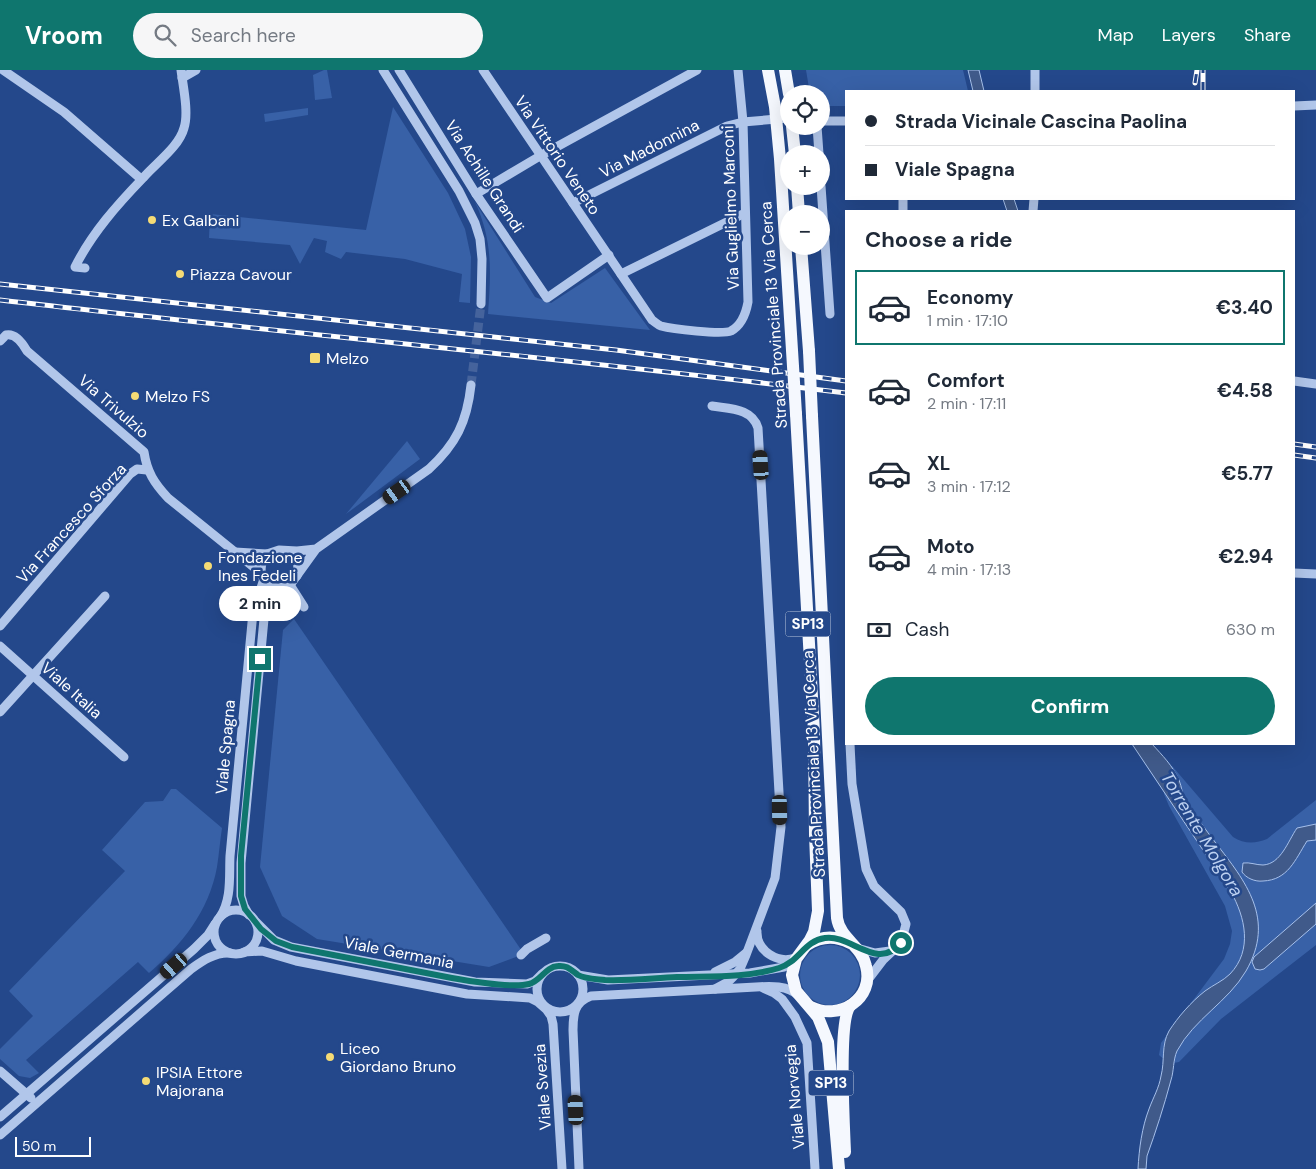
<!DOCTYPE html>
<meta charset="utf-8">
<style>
body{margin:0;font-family:"DM Sans",sans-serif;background:#f6f6f7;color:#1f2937;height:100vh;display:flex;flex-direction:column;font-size:19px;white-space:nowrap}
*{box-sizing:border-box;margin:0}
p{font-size:16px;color:#747a83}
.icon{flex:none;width:28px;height:28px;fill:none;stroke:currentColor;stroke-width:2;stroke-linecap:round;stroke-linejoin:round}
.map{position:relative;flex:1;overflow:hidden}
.drawer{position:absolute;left:845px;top:140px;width:450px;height:535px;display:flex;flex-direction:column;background:#fff;border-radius:0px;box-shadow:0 5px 20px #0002}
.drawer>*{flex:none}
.guide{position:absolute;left:845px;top:20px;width:450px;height:110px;border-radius:0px;box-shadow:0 5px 20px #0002;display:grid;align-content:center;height:110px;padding:0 20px;background:#fff}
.tools{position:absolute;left:780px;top:15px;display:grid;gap:10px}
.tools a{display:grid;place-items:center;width:50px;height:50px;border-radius:50%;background:#fff;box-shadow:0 5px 20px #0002;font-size:25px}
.scale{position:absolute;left:15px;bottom:12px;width:76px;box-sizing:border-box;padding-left:5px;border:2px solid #fff;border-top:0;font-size:14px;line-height:18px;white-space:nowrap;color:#fff;-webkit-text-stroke:4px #24488b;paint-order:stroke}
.end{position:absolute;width:22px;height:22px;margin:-11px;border:6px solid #0f766e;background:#fff;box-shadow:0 0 0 2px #fff}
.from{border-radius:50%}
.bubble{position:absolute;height:35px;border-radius:18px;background:#fff;box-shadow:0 5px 20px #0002;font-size:16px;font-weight:700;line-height:35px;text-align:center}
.car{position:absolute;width:15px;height:30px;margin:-15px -8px;border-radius:6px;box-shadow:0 0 4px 1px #0007;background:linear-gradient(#222 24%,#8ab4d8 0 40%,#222 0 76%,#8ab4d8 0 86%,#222 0)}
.guide b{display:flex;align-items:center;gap:18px;height:48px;font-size:19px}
.guide b+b{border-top:1px solid #e0e1e3}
.guide i{width:12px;height:12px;background:#1f2937}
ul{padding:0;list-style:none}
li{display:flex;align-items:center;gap:15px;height:75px;margin:0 10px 8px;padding:0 10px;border:2px solid transparent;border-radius:0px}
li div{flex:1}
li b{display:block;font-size:19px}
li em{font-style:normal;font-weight:700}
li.active{border-color:#0f766e}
li>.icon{width:45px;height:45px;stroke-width:1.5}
h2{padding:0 20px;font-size:22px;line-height:60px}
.pay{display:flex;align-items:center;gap:12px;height:55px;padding:0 20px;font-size:19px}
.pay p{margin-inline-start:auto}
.primary-button{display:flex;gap:10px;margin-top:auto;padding:10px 20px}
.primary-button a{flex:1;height:58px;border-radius:30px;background:#0f766e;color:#fff;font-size:20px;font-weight:700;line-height:58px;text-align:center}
header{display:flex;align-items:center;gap:30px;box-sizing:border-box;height:70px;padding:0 25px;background:#0f766e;color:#fff}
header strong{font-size:24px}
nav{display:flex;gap:28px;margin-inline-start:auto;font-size:18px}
.search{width:350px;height:45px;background:#f6f6f7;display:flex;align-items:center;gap:12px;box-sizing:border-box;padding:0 18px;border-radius:28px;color:#747a83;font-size:19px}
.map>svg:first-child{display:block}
.green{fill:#3861a7}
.water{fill:#405a8a;stroke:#a6c0eb}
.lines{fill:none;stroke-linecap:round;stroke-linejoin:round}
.minor-tunnel{stroke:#45639c;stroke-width:9;stroke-dasharray:9 4.5;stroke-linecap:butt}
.minor{stroke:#b1c6ea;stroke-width:9}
.major{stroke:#f5f8fe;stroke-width:12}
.rail-casing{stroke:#fff;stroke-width:5}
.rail{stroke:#24488b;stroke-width:3;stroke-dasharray:9;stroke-linecap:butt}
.major-bridge{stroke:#f5f8fe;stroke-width:12}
.route{stroke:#0f766e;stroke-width:6}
.poi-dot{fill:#f5db75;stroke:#24488b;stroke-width:2}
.labels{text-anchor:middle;stroke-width:5;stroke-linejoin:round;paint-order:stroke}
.shield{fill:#24488b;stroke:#bdc8dc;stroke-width:1}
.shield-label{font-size:15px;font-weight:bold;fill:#fff}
.street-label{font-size:16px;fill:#fff;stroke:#24488b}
.poi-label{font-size:16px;fill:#fff;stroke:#24488b;text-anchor:start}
.water-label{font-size:18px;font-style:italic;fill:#bdd1f1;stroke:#24488b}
</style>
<header>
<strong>Vroom</strong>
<div class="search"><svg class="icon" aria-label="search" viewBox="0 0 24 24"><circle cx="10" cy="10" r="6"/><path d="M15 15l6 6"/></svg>Search here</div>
<nav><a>Map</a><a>Layers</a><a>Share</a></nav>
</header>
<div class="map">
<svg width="1316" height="1099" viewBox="0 0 1316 1099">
<rect width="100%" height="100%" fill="#24488b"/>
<g class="green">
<path d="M 324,0 L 327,0 L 332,28 L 315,30 L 313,5 Z"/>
<path d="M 806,0 L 963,0 L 968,21 L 846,21 L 846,36 L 821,36 L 821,24 L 810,24 Z"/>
<path d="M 393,37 L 448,123 L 465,159 L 471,187 L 470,233 L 459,232 L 462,204 L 405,189 L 346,182 L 341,189 L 325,182 L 327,171 L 314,168 L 300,194 L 290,175 L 209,168 L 210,144 L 366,160 Z"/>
<path d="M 308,38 L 308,45 L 265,52 L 264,44 Z"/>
<path d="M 475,132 L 535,227 L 551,233 L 605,198 L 650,260 L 488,244 C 491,202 493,171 475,132 Z"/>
<path d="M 407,371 L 420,389 L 346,444 Z"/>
<path d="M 294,549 L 524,884 L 489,897 L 317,869 L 282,846 L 260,797 L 283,560 Z"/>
<path d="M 1160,687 L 1173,697 L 1233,767 C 1244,774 1255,774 1267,769 L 1316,730 L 1316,875 L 1221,949 L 1179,992 C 1170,994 1166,991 1159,985 L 1161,973 L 1224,889 L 1230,874 L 1232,861 L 1225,836 L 1169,736 L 1164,724 Z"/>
<path d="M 171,719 L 176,719 L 222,758 C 220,771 219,784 217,797 C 209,841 182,875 149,903 L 138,892 L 26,990 L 39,1003 L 30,1008 L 19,1006 L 0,989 L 0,979 L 33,946 L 9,921 L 125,801 L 102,780 L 145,732 L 163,731 Z"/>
<circle cx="830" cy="905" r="30"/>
</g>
<g class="water">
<path d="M 968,0 L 979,0 L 984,21 L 973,21 Z"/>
<path d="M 1003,129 L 1014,129 L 1018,141 L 1007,141 Z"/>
<path d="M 1132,674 L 1152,674 C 1162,685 1173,696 1179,710 C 1182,717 1182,725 1186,731 C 1195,745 1205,759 1215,772 C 1246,812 1276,849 1246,901 C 1228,932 1194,949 1177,981 C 1173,990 1174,1001 1171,1010 C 1164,1036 1156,1061 1147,1086 L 1146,1099 L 1138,1099 C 1139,1079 1142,1057 1149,1039 C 1153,1028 1159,1018 1161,1006 C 1165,991 1161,975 1169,961 C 1178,947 1191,932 1205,921 C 1213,915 1223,911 1230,904 C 1253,880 1245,847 1231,822 Z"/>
<path d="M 1316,754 L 1316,770 L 1307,771 C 1295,790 1288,810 1263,811 C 1255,812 1246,808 1242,802 L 1243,793 C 1250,792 1256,795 1263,795 C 1281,794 1288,771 1297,758 Z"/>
<path d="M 1316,833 L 1316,854 L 1264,899 L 1260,900 L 1255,899 L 1252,892 L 1254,887 Z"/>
</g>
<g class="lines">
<path class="minor-tunnel" d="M 471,315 L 481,234"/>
<g class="minor">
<path d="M 3,0 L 64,42 L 141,109"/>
<path d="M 383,0 L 459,121 L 475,153 L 480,169 L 482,189 L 481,234"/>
<path d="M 399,0 L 476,124 L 547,228 L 609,185"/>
<path d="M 483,0 L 652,250 C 655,252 658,255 661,256 C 672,259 722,265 731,261 C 742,255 746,243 748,232 L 743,52 L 738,0"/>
<path d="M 1035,0 L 1035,21"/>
<path d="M 182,8 L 196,0"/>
<path d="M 1294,36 L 1316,35"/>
<path d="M 821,51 L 846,51"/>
<path d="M 817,56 L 819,84"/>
<path d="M 821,116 L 830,244"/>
<path d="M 476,124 L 540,86 L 697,0"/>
<path d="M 573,133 L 727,56 L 743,52 L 789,48"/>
<path d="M 903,141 L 903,129"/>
<path d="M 1033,141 L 1034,129"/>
<path d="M 85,198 L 75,197 C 92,163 117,135 143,108 C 156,93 179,77 184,58 C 189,43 183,16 181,0"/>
<path d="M 621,204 L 745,143"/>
<path d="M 0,271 L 6,265 C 15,263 23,274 27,281 L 144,382 C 147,402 154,413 168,428 L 261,503"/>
<path d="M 1294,311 L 1316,314"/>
<path d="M 712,336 C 730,339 752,338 758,358 L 781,757 L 775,808 L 746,885 L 740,899 L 733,907 L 728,912 L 715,919"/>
<path d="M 316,479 L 297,481 L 279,480 L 267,484 C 252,503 268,526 290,515 L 316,479 L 429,399 C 456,374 467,352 471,315"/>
<path d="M 285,481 C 296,487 300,494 297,506"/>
<path d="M 235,482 L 267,484"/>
<path d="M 1294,503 L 1316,504"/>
<path d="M 290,515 L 304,537"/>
<path d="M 0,556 L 130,404 L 137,399 L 147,400"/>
<path d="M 0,576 L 124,687"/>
<path d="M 0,642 L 105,526"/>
<path d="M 850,674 L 852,714 L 866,799 L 874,816 L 901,842 L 906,854 L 901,873 L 883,890 L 867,911"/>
<circle cx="236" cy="862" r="22"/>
<path d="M 249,845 L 244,836 L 241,826 L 241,793 L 264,549 L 276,518"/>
<path d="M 220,847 C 232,829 229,806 230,786 L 253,542 L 264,509"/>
<path d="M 256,852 L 274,870 L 291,877 L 475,912 L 527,914 L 535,911 L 542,904"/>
<path d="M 757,861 C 756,881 778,894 795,888"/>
<path d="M 857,878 L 875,883 L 890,881"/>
<path d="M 244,882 L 262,881 L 296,891 L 467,924 L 530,928 L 538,932 L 546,939 L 551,946 L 553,954 L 562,1099"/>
<path d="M 521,885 L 527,879 L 546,868"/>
<circle cx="560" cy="919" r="23"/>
<path d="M 715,902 L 735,892 L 746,883"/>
<path d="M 578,905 L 608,910 L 750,903 L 784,897 L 791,893 L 797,887"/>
<path d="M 763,918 L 774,923 L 782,929 L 795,947 L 807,973 L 815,1099"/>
<path d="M 0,1001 L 31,1028"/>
<path d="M 0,1047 L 194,879 L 208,865 L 215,854"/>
<path d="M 0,1065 L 191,899 C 202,891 215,882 230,883"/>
<path d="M 579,1099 L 573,960 C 573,945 574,932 591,926 L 756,917 C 770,916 788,915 799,926"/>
</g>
<g class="major">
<path d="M 785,0 L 789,24"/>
<path d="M 792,56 L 795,84"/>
<path d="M 797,116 L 799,144"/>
<path d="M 801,176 L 809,281"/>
<path d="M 796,344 L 814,662 L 815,764 L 818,841 L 814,862 L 810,870 L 796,889 L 792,905 L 796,921 L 818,947 L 828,972 L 839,1099"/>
<path d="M 807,875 C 821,866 835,865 850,873"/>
<path d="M 811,937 C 839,951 875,929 866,896 C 862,876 840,869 837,848 L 812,346"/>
<path d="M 845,1082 C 844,1057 838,951 850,936"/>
</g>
<defs>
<g id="rail">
<path d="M 1195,13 L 1197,0"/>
<path d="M 1203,21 L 1203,0"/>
<path d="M 0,214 L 616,280 L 846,311"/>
<path d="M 0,230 C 282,263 565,288 846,323"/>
<path d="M 1294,374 L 1316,377"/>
<path d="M 1294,385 L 1316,388"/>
</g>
</defs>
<use href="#rail" class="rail-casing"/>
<use href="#rail" class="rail"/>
<g class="major-bridge">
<path d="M 768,0 L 775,37 L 780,89 L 796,344"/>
<path d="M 809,281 L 812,346"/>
</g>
</g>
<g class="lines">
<path class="route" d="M 260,589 L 241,786 L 241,826 L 245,839 L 261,859 L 276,871 L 292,877 L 452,908 C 469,911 513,918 529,914 C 541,911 545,897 558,896 C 567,895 571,900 578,905 C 585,909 597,909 605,910 C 629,911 653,908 677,907 C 710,906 747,908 779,898 C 799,892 804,871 825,868 C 851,864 877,902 901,873"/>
</g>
<g class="poi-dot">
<circle cx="152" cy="150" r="5"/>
<circle cx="180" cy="204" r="5"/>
<rect x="309" y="282" width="12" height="12" rx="2.5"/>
<circle cx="135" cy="326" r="5"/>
<circle cx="208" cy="496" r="5"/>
<circle cx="330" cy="987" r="5"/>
<circle cx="146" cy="1011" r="5"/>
</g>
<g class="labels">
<g class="shield">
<rect x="785.5" y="541.5" width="45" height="25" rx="4"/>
<rect x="808.5" y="1000.5" width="45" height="25" rx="4"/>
</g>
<g class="shield-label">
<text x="808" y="559">SP13</text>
<text x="831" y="1018">SP13</text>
</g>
<g class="street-label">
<text transform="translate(649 78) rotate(-27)" y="6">Via Madonnina</text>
<text transform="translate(558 85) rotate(56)" y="6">Via Vittorio Veneto</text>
<text transform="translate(485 106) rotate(57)" y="6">Via Achille Grandi</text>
<text transform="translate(730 138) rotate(-92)" y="6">Via Guglielmo Marconi</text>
<text transform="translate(773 245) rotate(-94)" y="6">Strada Provinciale 13 Via Cerca</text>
<text transform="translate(114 336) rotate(41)" y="6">Via Trivulzio</text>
<text transform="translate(71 453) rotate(-48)" y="6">Via Francesco Sforza</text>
<text transform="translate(72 620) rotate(42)" y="6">Viale Italia</text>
<text transform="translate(225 677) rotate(-85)" y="6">Viale Spagna</text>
<text transform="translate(813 694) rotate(-93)" y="6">Strada Provinciale 13 Via Cerca</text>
<text transform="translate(399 882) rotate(11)" y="6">Viale Germania</text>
<text transform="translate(542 1017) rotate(-94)" y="6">Viale Svezia</text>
<text transform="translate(794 1027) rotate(-95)" y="6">Viale Norvegia</text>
</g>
<g class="poi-label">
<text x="162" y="156">Ex Galbani</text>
<text x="190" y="210">Piazza Cavour</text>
<text x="326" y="294">Melzo</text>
<text x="145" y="332">Melzo FS</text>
<text x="218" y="493">Fondazione<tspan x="218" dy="18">Ines Fedeli</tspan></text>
<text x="340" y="984">Liceo<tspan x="340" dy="18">Giordano Bruno</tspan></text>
<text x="156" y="1008">IPSIA Ettore<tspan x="156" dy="18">Majorana</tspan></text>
</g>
<g class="water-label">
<text transform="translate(1202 764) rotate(59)" y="6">Torrente Molgora</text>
</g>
</g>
</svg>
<div class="tools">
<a><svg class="icon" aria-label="locate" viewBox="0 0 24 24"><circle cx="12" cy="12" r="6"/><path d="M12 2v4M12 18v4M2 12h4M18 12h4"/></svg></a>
<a>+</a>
<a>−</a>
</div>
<div class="scale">50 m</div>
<i class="end from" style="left:901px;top:873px"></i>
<i class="end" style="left:260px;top:589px"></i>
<div class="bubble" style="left:219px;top:516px;width:82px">2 min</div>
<i class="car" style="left:761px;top:395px;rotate:356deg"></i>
<i class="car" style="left:397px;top:422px;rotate:235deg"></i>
<i class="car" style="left:780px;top:740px;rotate:179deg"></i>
<i class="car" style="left:174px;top:896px;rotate:229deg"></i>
<i class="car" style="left:576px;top:1040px;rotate:357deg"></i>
<div class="guide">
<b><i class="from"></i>Strada Vicinale Cascina Paolina</b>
<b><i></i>Viale Spagna</b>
</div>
<section class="drawer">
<h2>Choose a ride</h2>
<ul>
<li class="active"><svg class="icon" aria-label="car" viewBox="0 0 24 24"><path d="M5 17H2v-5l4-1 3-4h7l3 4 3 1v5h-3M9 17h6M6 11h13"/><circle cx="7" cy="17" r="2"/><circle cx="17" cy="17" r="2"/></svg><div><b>Economy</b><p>1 min · 17:10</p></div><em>€3.40</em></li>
<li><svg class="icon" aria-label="car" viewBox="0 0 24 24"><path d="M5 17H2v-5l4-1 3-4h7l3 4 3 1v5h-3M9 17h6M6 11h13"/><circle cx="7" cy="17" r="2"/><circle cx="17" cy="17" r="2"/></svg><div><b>Comfort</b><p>2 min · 17:11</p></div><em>€4.58</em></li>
<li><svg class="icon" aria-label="car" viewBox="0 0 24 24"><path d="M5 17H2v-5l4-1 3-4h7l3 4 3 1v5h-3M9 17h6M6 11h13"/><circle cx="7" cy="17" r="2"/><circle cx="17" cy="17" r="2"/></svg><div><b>XL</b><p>3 min · 17:12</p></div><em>€5.77</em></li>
<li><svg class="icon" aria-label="car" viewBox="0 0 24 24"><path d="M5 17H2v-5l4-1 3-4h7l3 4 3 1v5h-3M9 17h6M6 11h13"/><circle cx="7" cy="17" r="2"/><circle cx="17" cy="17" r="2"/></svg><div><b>Moto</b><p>4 min · 17:13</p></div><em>€2.94</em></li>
</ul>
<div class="pay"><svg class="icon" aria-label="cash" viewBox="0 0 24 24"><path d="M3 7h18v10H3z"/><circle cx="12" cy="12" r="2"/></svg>Cash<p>630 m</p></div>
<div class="primary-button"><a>Confirm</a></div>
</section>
</div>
